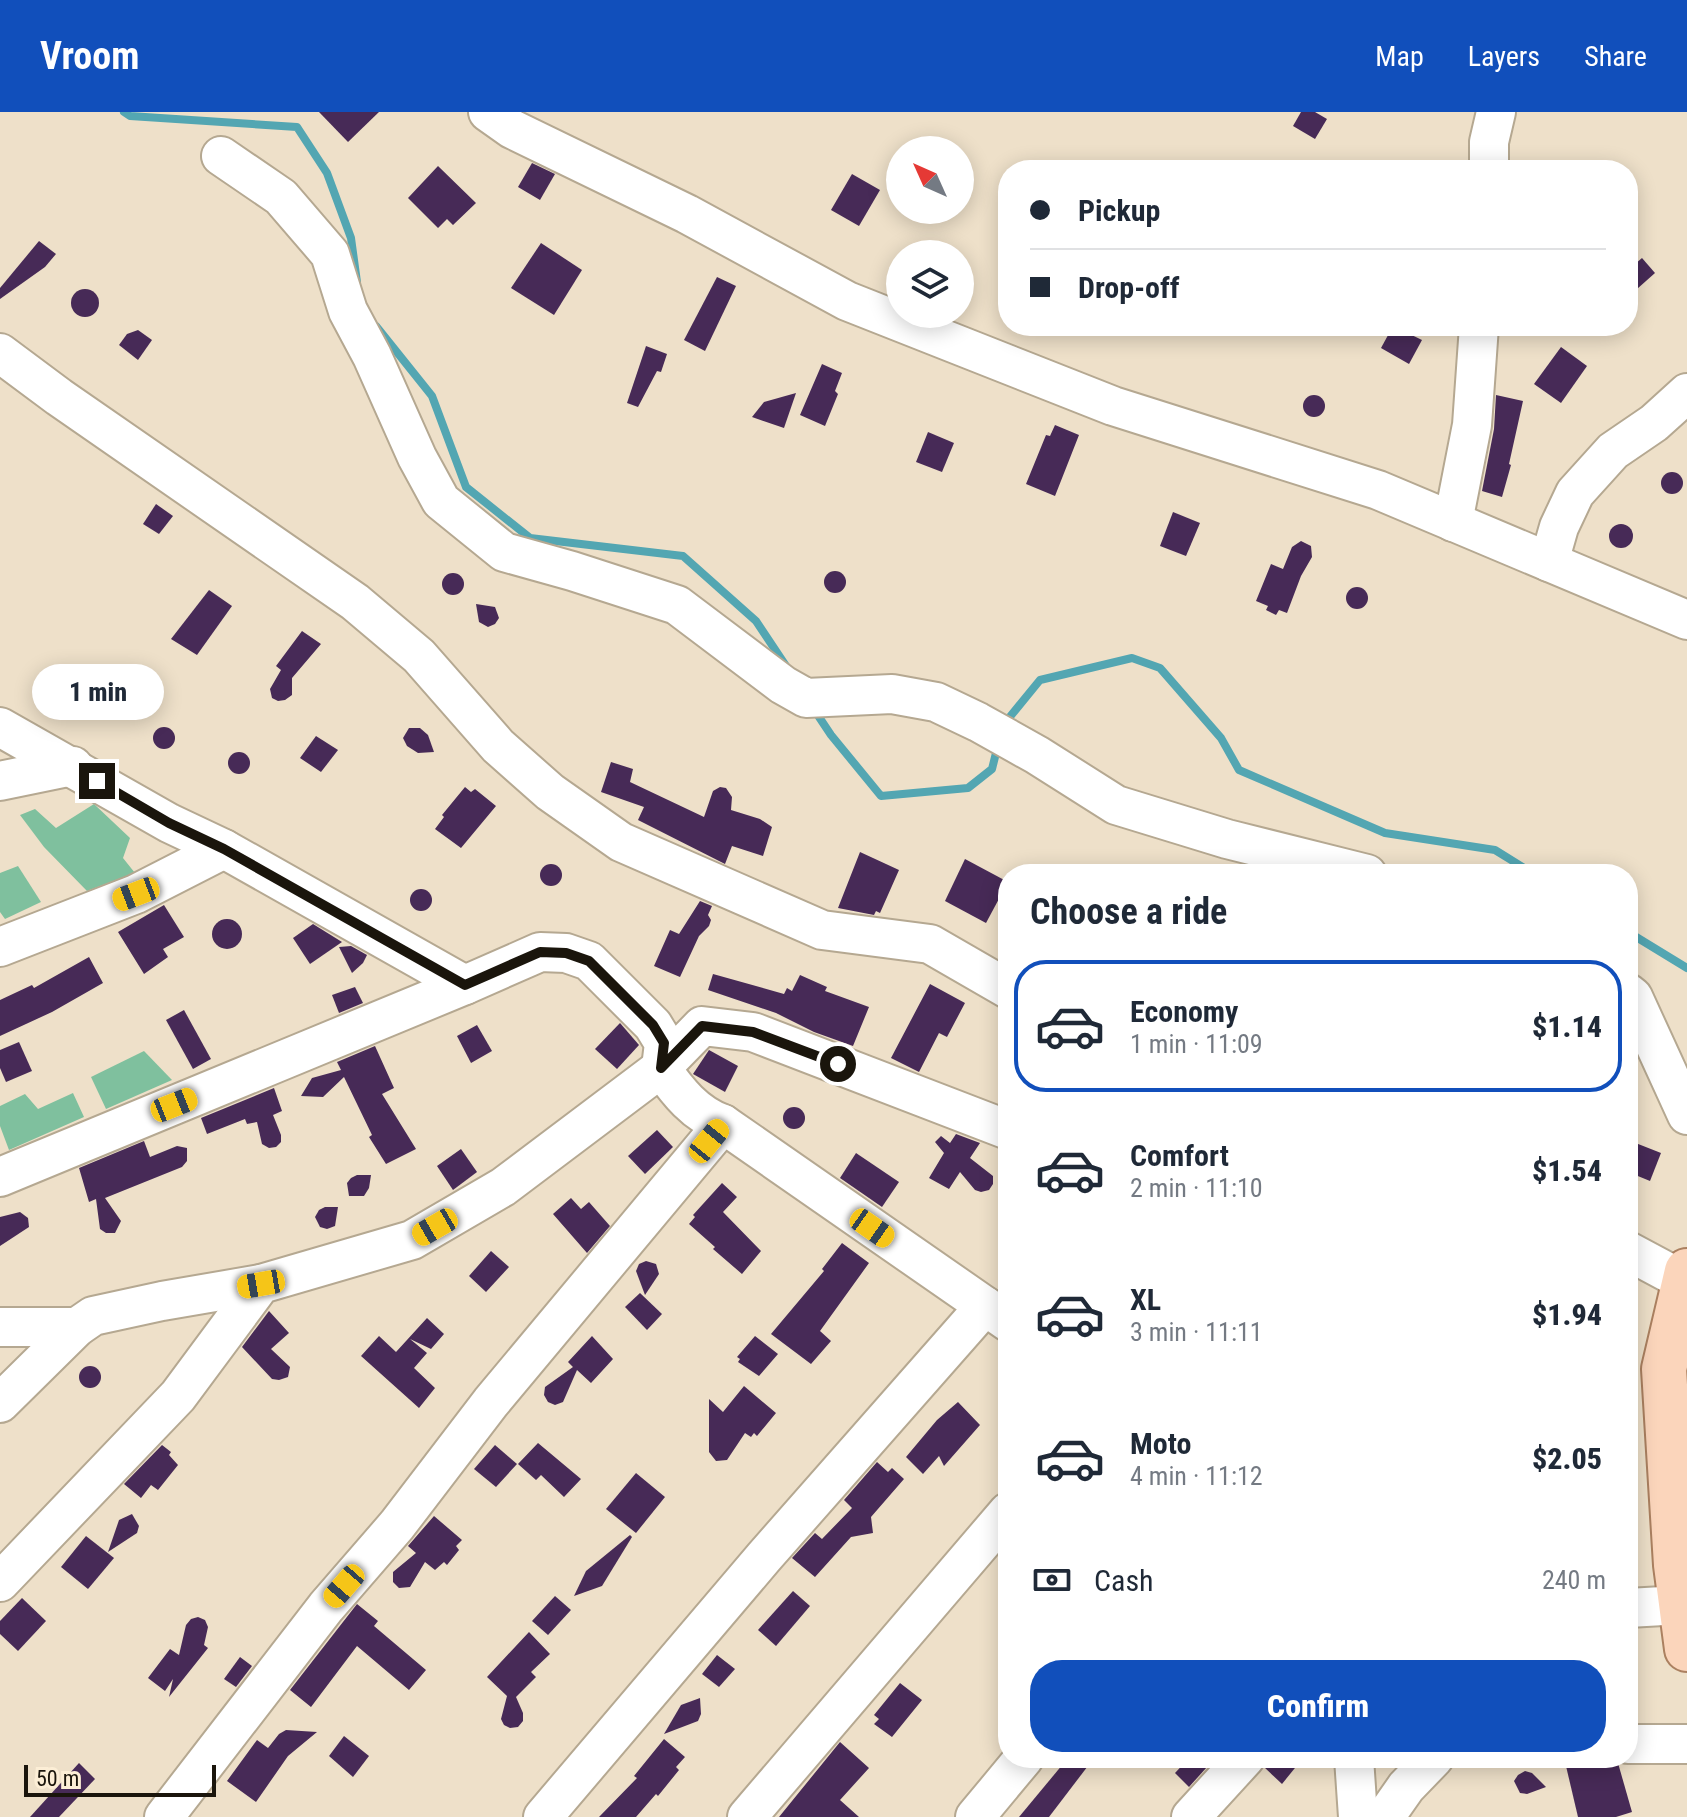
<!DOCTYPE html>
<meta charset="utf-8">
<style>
body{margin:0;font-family:"Roboto Condensed",sans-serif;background:#f6f6f7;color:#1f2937;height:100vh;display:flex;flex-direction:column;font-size:30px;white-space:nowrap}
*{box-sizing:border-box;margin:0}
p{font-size:26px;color:#747a83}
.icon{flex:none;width:44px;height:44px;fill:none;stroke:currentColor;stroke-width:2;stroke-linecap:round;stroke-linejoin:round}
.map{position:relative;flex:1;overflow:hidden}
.panel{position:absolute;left:998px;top:752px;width:640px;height:904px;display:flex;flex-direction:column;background:#fff;border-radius:32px;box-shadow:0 4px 20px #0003}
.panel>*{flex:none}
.guide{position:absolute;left:998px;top:48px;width:640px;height:176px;border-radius:32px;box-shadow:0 4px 20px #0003;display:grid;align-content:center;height:176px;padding:0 32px;background:#fff}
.needle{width:52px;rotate:315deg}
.controls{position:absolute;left:886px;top:24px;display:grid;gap:16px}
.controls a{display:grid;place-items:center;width:88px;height:88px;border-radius:50%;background:#fff;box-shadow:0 4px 20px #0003;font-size:40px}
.scale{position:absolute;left:24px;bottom:20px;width:192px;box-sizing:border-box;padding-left:8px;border:4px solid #1a150c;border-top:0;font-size:22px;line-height:28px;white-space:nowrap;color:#1a150c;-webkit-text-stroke:6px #fceed6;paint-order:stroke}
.end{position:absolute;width:36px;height:36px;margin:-18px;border:10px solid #1a150c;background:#fff;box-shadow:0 0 0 4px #fff}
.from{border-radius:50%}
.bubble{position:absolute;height:56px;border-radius:28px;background:#fff;box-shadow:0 4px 20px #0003;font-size:26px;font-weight:800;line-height:56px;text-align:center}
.car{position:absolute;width:24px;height:48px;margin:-24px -12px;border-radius:10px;box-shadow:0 0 6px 2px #0007;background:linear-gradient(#f5c518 24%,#345 0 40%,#f5c518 0 76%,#345 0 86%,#f5c518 0)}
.guide b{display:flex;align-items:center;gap:28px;height:76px;font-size:30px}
.guide b+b{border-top:2px solid #e0e1e3}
.guide i{width:20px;height:20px;background:#1f2937}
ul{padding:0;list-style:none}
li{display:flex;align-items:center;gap:24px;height:132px;margin:0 16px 12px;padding:0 16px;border:4px solid transparent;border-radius:32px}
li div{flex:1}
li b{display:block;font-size:30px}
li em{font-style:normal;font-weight:800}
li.selected{border-color:#114fbb}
li>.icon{width:72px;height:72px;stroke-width:1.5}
h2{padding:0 32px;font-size:36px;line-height:96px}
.pay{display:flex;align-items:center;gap:20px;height:88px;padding:0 32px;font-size:30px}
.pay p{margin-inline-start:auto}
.cta{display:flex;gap:16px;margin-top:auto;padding:16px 32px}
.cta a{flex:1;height:92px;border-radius:32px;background:#114fbb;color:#fff;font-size:32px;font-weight:800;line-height:92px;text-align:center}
header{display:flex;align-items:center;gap:48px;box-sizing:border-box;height:112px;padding:0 40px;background:#114fbb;color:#fff}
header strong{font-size:38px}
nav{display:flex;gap:44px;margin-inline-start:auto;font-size:28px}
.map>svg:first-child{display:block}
.forest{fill:#7fc09e}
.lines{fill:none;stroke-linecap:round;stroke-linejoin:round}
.stream{stroke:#53a6b2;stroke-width:8}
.building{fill:#472a57}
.minor-casing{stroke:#b5a891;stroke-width:42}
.major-casing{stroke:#ab8060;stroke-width:48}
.minor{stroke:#fff;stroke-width:38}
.major{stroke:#fbd5bb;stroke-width:44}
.route{stroke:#1a150c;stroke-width:10}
</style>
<header>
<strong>Vroom</strong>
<nav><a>Map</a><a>Layers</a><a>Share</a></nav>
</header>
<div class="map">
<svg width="1687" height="1705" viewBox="0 0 1687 1705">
<rect width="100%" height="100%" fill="#eee0c9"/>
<g class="forest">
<path d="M 94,692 L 130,726 L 123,746 L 135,761 L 87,779 L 44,735 L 20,703 L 35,697 L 56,716 Z"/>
<path d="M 18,754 L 41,790 L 5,807 L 0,800 L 0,761 Z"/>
<path d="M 144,939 L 172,968 L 106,997 L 91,965 Z"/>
<path d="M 73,981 L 84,1005 L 9,1038 L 0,1014 L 0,994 L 25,982 L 38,997 Z"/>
</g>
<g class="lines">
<g class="stream">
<path d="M 124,0 L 130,4 L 297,15 L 327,61 L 351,126 L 357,170"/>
<path d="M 376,214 L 432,284 L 466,375 L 530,426 L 683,444 L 756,509 L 786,554"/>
<path d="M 813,596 L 831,623 L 881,684 L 968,676 L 992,657 L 998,633"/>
<path d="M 1004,612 L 1040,568 L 1132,546 L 1160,556 L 1221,626 L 1239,658 L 1385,721 L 1495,738 L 1534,762"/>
<path d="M 1628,820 L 1687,856"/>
</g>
</g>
<g class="building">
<path d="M 319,0 L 379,0 L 348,30 Z"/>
<path d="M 1301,0 L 1315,0 L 1327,7 L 1315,27 L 1293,14 Z"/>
<path d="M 532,51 L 555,62 L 540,88 L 518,75 Z"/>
<path d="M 438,54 L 476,91 L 453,113 L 447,107 L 438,116 L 408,86 Z"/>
<path d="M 852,62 L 880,78 L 859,114 L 831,98 Z"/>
<path d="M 39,129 L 56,142 L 45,155 L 0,187 L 0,176 Z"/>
<path d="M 541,131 L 582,158 L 554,203 L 511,176 Z"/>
<path d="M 1642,146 L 1655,161 L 1628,185 L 1628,158 Z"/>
<path d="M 717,165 L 736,174 L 705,239 L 684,228 Z"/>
<circle cx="85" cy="191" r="14"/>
<path d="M 1393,214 L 1422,228 L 1409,252 L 1381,236 Z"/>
<path d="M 138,218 L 152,228 L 138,248 L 119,233 L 127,222 Z"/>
<path d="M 646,234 L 667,242 L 661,260 L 657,259 L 638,295 L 627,291 Z"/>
<path d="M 1561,235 L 1587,254 L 1561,291 L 1534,272 Z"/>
<path d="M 822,252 L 842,261 L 835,279 L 838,282 L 825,314 L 800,303 Z"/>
<path d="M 796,281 L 784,316 L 752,305 L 764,290 Z"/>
<path d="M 1496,283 L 1523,289 L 1509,352 L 1511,353 L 1502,385 L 1482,379 L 1494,317 Z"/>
<circle cx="1314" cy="294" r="11"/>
<path d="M 1055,313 L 1079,323 L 1055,384 L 1026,372 L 1046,323 L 1050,324 Z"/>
<path d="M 928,320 L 954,331 L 942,360 L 916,350 Z"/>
<circle cx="1672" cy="371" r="11"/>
<path d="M 156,392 L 173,404 L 159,422 L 143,412 Z"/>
<path d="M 1173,400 L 1200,411 L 1186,444 L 1160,434 Z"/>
<circle cx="1621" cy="424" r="12"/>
<path d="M 1301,429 L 1311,434 L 1312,445 L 1301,464 L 1287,501 L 1279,498 L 1276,503 L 1266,498 L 1268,494 L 1256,489 L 1271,452 L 1283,457 L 1292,435 Z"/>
<circle cx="835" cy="470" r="11"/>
<circle cx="453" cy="472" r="11"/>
<circle cx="1357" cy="486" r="11"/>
<path d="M 209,478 L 232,494 L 197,543 L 171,527 Z"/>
<path d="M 476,492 L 495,495 L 499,506 L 495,512 L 488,515 L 479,510 Z"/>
<path d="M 302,519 L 321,532 L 292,566 L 292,583 L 285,588 L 278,589 L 272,586 L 270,577 L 281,558 L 276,554 Z"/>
<circle cx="164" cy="626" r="11"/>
<path d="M 409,616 L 420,616 L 428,623 L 434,640 L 418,641 L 407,634 L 403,626 Z"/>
<path d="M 316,624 L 338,638 L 321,660 L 300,646 Z"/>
<circle cx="239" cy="651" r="11"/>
<path d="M 611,650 L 633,657 L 630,670 L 704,705 L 713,679 L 720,675 L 726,676 L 732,685 L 731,698 L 760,707 L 772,715 L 763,744 L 732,734 L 725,752 L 638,708 L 644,695 L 601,680 Z"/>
<path d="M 465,675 L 471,680 L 475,677 L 496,694 L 461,736 L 435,717 L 444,705 L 442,703 Z"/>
<path d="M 860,740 L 899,758 L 880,801 L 876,799 L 874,803 L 838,796 Z"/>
<path d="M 965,747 L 1008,770 L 986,811 L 945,789 Z"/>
<circle cx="551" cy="763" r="11"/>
<circle cx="421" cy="788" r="11"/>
<path d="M 700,789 L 712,794 L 708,803 L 711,808 L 709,814 L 699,824 L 680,865 L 654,854 L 670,818 L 679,822 Z"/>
<path d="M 164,793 L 184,825 L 163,837 L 168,845 L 144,862 L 118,820 Z"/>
<circle cx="227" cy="822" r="15"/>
<path d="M 313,812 L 342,830 L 310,852 L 293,826 Z"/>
<path d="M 351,834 L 367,843 L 363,851 L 352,861 L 339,835 Z"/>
<path d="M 89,845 L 103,871 L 52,900 L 0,924 L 0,888 L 32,873 L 34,876 Z"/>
<path d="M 713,862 L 784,882 L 787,876 L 792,879 L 800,863 L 827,875 L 825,879 L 869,895 L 853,934 L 814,920 L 776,901 L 708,878 Z"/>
<path d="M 930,872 L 965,891 L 947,925 L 939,921 L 919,960 L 891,946 Z"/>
<path d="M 355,875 L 363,891 L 339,901 L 332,883 Z"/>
<path d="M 184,898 L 211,947 L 193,957 L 166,908 Z"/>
<path d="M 620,911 L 639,933 L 617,957 L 595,937 Z"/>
<path d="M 477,913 L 492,939 L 471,951 L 457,924 Z"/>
<path d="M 19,930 L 32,959 L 6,970 L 0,956 L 0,938 Z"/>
<path d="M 375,934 L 394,976 L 382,982 L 416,1037 L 386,1052 L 369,1025 L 372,1023 L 344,965 L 323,985 L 301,984 L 312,966 L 341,958 L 337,950 Z"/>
<path d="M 709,938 L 738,954 L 725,980 L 693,962 Z"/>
<path d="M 274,976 L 282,999 L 273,1003 L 281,1023 L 281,1030 L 276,1035 L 269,1036 L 262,1032 L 257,1010 L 247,1012 L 245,1007 L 207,1022 L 201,1006 Z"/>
<circle cx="794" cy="1006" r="11"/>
<path d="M 657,1018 L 673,1035 L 645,1062 L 628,1044 Z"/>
<path d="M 956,1022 L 980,1031 L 970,1046 L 993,1064 L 993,1072 L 989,1078 L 981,1080 L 975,1078 L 960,1060 L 949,1077 L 929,1066 L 944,1041 L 935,1030 L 941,1024 L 950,1031 Z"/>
<path d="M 1628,1028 L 1661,1041 L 1650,1069 L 1628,1060 Z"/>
<path d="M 144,1029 L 150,1045 L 177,1034 L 187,1036 L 187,1049 L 182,1055 L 105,1086 L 121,1109 L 115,1121 L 106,1121 L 100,1117 L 96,1087 L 89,1090 L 79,1056 Z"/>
<path d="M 461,1037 L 477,1060 L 453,1078 L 437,1054 Z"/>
<path d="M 856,1041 L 899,1070 L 882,1095 L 840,1066 Z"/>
<path d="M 371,1063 L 369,1076 L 364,1084 L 349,1084 L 347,1071 L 351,1066 L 357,1063 Z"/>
<path d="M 722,1071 L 737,1085 L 723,1100 L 761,1139 L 742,1162 L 713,1137 L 715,1135 L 689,1112 L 695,1105 L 693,1103 Z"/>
<path d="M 571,1086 L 581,1097 L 589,1090 L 610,1114 L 587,1141 L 553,1102 Z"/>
<path d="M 325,1095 L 338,1095 L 335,1114 L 327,1117 L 320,1115 L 315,1105 L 319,1098 Z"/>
<path d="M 20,1100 L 28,1106 L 29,1115 L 0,1134 L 0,1105 Z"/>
<path d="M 842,1131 L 869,1151 L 820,1219 L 831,1229 L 811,1252 L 771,1222 L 824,1159 L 822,1157 Z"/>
<path d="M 491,1139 L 509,1155 L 486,1180 L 469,1164 Z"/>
<path d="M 646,1149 L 656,1152 L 659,1162 L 645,1183 L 636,1159 L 639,1152 Z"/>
<path d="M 640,1181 L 662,1202 L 647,1218 L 625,1195 Z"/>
<path d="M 269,1199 L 289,1221 L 271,1237 L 290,1255 L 288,1265 L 279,1268 L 272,1267 L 242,1235 Z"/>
<path d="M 427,1206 L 444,1222 L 431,1237 L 410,1227 L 427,1241 L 414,1256 L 435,1276 L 419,1296 L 361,1244 L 379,1224 L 396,1240 Z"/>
<path d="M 592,1224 L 613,1247 L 591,1271 L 577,1258 L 563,1290 L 555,1293 L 548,1290 L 544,1283 L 545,1275 L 573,1255 L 568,1250 Z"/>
<path d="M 755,1224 L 778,1242 L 759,1264 L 738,1250 L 740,1247 L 737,1245 Z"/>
<circle cx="90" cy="1265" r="11"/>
<path d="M 744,1274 L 776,1301 L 757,1324 L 754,1321 L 751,1325 L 745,1321 L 727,1348 L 716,1349 L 709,1340 L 709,1287 L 723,1300 Z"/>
<path d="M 958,1290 L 980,1313 L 944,1354 L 939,1344 L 923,1362 L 906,1345 L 937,1308 Z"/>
<path d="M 538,1331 L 581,1367 L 564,1385 L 541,1363 L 536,1368 L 518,1352 Z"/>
<path d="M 162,1333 L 171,1340 L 169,1343 L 178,1353 L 158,1378 L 151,1373 L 141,1386 L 124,1372 Z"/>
<path d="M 495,1333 L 517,1352 L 496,1375 L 474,1357 Z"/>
<path d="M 877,1350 L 888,1360 L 892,1356 L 904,1367 L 871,1405 L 873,1421 L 851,1425 L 815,1465 L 792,1446 L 815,1421 L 822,1427 L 852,1396 L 844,1388 Z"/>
<path d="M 636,1361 L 665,1385 L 636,1421 L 606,1397 Z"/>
<path d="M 132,1402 L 139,1414 L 137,1421 L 108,1440 L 119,1408 Z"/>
<path d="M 434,1404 L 462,1428 L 456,1434 L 459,1438 L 447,1453 L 444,1450 L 435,1458 L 425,1450 L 410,1475 L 399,1476 L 393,1470 L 393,1460 L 416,1441 L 408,1434 Z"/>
<path d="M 630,1423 L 632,1425 L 602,1474 L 574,1484 L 586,1459 Z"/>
<path d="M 86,1424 L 114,1446 L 88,1477 L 61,1455 Z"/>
<path d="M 793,1479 L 810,1494 L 776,1534 L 758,1518 Z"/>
<path d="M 555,1484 L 571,1498 L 548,1523 L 532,1509 Z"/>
<path d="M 22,1486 L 46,1509 L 18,1539 L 0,1522 L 0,1509 Z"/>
<path d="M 357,1492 L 378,1509 L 374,1514 L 426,1558 L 409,1578 L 357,1534 L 311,1595 L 290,1578 Z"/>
<path d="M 198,1505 L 205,1508 L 208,1515 L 204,1533 L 208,1536 L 169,1585 L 173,1567 L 165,1579 L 148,1566 L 170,1537 L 179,1543 L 186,1513 L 191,1507 Z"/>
<path d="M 529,1520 L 550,1542 L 531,1560 L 536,1565 L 516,1585 L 523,1601 L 523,1609 L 518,1615 L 510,1616 L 504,1613 L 501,1607 L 507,1584 L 487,1565 Z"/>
<path d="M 717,1543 L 735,1557 L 719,1575 L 702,1562 Z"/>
<path d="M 240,1545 L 252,1554 L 236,1575 L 224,1567 Z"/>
<path d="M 900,1571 L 922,1588 L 892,1625 L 874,1612 L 879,1607 L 874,1603 Z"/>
<path d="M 700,1586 L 701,1602 L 698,1609 L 664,1622 L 681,1593 Z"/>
<path d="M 286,1618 L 317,1620 L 288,1644 L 256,1690 L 227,1669 L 257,1628 L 268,1636 L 279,1622 Z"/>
<path d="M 344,1624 L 369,1644 L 353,1665 L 329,1644 Z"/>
<path d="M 664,1627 L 685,1645 L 676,1655 L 679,1658 L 658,1684 L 656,1682 L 636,1705 L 599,1705 L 637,1666 L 634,1664 Z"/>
<path d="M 840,1630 L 869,1656 L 840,1688 L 859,1705 L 779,1705 Z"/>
<path d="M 1068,1646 L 1094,1646 L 1049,1705 L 1019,1705 Z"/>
<path d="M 1189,1646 L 1198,1646 L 1207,1655 L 1189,1675 L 1175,1661 Z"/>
<path d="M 1266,1646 L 1303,1646 L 1282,1672 L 1264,1655 Z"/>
<path d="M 1606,1646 L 1612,1646 L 1618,1651 L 1632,1700 L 1616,1705 L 1578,1705 L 1566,1654 Z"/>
<path d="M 79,1651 L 95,1667 L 59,1705 L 30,1705 Z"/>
<path d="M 1525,1659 L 1532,1661 L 1546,1675 L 1527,1682 L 1520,1681 L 1514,1669 L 1518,1663 Z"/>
</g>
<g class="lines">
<defs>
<g id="minor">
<path d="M 488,0 L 512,17 L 687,102 L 847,189 L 1113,294 L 1378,378 L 1687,508"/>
<path d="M 221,44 L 281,85 L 330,142 L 348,199 L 372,244 L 417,345 L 441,389 L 504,440 L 572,459 L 677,493 L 783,573 L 806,586 L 892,582 L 936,590 L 978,610 L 1037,643 L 1116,693 L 1227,727 L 1367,762"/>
<path d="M 1489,58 L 1489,30 L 1496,0"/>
<path d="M 0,241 L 59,285 L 355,490 L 419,544 L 498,634 L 550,680 L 621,730 L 822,818 L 930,832 L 1008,877"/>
<path d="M 1453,410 L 1472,313 L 1479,214"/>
<path d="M 1549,450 L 1559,415 L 1575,381 L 1613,339 L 1654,311 L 1687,281"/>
<path d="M 0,615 L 169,711 L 224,737 L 465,873 L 540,840 L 566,841 L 589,849 L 653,913 L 664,931 L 661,956 C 678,980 695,1002 723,1012 L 1008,1210"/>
<path d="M 0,669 L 73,654"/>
<path d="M 0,835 L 136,782 L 224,737"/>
<path d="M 1628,881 L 1633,885 L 1687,1003"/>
<path d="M 0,1065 L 465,873"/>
<path d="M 1628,1139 L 1684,1169"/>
<path d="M 0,1215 L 77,1215"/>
<path d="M 0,1291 L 77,1215 L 93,1204 L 162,1189 L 261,1172"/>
<path d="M 0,1470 L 178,1284 L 261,1172 L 412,1128 L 503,1075 L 661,956 L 702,914 L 753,920 L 1008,1018"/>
<path d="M 1628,1496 L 1681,1493"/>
<path d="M 1628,1632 L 1687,1632"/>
<path d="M 1354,1646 L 1358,1705"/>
<path d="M 164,1705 L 326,1495 L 397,1413 L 491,1290 L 723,1012"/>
<path d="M 543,1705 L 764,1445 L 985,1194"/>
<path d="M 747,1705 L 1008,1400"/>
<path d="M 975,1705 L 1024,1646"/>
<path d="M 1191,1705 L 1245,1646"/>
<path d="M 1385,1705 L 1406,1675 L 1434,1646"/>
</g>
<path id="major" d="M 1687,1159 L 1664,1257 L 1676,1453 L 1687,1537"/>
</defs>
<use href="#minor" class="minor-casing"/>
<use href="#major" class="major-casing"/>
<use href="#minor" class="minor"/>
<use href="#major" class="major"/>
</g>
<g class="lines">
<path class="route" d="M 97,669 L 169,711 L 224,737 L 465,873 L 540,840 L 566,841 L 589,849 L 653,913 L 664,931 L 661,956 L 702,914 L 753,920 L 838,952"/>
</g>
</svg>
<div class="controls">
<a><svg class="needle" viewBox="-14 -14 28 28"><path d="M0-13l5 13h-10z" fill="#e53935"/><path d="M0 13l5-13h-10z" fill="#747a83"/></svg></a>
<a><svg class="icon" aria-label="layers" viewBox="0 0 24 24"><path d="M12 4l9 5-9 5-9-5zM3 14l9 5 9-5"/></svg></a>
</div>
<div class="scale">50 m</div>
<i class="end from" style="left:838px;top:952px"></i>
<i class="end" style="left:97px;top:669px"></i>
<div class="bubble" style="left:32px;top:552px;width:132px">1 min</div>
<i class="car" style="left:136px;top:782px;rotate:249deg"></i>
<i class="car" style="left:174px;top:993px;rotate:68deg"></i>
<i class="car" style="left:709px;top:1029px;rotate:39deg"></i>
<i class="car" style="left:435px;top:1115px;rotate:240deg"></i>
<i class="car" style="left:872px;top:1116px;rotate:125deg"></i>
<i class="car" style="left:261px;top:1172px;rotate:260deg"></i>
<i class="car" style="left:344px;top:1474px;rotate:221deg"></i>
<div class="guide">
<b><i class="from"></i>Pickup</b>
<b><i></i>Drop-off</b>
</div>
<section class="panel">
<h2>Choose a ride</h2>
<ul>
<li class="selected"><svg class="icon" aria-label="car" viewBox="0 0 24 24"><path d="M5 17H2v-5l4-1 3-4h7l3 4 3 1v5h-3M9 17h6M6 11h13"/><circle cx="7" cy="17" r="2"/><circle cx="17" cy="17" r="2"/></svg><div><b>Economy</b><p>1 min · 11:09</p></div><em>$1.14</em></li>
<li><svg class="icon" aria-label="car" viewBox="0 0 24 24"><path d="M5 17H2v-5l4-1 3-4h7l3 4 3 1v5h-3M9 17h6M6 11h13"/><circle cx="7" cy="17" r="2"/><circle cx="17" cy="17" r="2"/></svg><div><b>Comfort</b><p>2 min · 11:10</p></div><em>$1.54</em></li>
<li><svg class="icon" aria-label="car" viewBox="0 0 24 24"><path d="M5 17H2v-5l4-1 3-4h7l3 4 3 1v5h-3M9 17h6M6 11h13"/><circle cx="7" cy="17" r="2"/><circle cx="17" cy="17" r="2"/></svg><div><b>XL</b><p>3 min · 11:11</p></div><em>$1.94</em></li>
<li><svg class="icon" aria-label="car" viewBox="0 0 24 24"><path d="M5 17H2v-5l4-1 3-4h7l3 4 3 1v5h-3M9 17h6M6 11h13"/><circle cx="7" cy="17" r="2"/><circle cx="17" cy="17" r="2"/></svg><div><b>Moto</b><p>4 min · 11:12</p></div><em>$2.05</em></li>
</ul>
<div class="pay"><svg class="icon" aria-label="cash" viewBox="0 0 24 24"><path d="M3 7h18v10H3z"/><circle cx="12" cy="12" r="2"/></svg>Cash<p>240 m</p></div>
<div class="cta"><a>Confirm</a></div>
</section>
</div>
